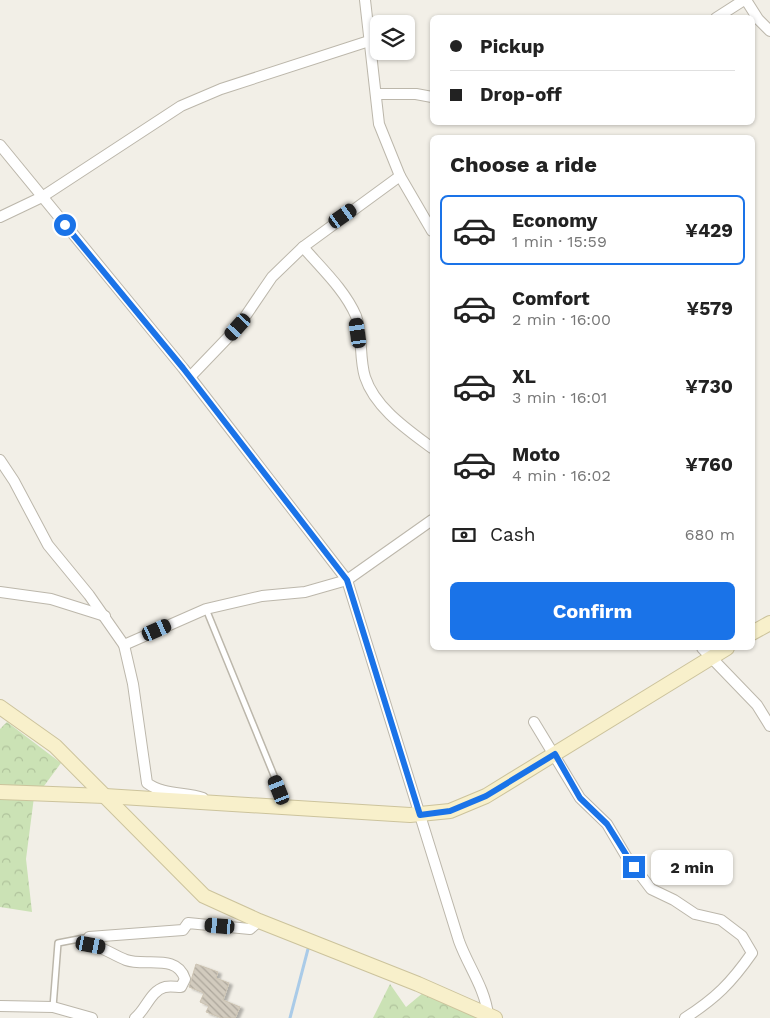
<!DOCTYPE html>
<meta charset="utf-8">
<style>
body{margin:0;font-family:"Work Sans",sans-serif;background:#f6f6f6;color:#222;height:100vh;display:flex;flex-direction:column;font-size:19px;white-space:nowrap}
*{box-sizing:border-box;margin:0}
p{font-size:16px;color:#767676}
.icon{flex:none;width:28px;height:28px;fill:none;stroke:currentColor;stroke-width:2;stroke-linecap:round;stroke-linejoin:round}
.map{position:relative;flex:1;overflow:hidden}
.side{position:absolute;left:430px;top:135px;width:325px;height:515px;display:flex;flex-direction:column;background:#fff;border-radius:8px;box-shadow:0 1px 4px #0004}
.side>*{flex:none}
.banner{position:absolute;left:430px;top:15px;width:325px;height:110px;border-radius:8px;box-shadow:0 1px 4px #0004;display:grid;align-content:center;height:110px;padding:0 20px;background:#fff}
.fabs{position:absolute;left:370px;top:15px;display:grid;gap:10px}
.fabs a{display:grid;place-items:center;width:45px;height:45px;border-radius:8px;background:#fff;box-shadow:0 1px 4px #0004;font-size:25px}
.end{position:absolute;width:22px;height:22px;margin:-11px;border:6px solid #1a73e8;background:#fff;box-shadow:0 0 0 2px #fff}
.from{border-radius:50%}
.bubble{position:absolute;height:35px;border-radius:8px;background:#fff;box-shadow:0 1px 4px #0004;font-size:16px;font-weight:700;line-height:35px;text-align:center}
.car{position:absolute;width:15px;height:30px;margin:-15px -8px;border-radius:6px;box-shadow:0 0 4px 1px #0007;background:linear-gradient(#222 24%,#8ab4d8 0 40%,#222 0 76%,#8ab4d8 0 86%,#222 0)}
.banner b{display:flex;align-items:center;gap:18px;height:48px;font-size:19px}
.banner b+b{border-top:1px solid #e0e0e0}
.banner i{width:12px;height:12px;background:#222}
ul{padding:0;list-style:none}
li{display:flex;align-items:center;gap:15px;height:70px;margin:0 10px 8px;padding:0 10px;border:2px solid transparent;border-radius:8px}
li div{flex:1}
li b{display:block;font-size:19px}
li em{font-style:normal;font-weight:700}
li.selected{border-color:#1a73e8}
li>.icon{width:45px;height:45px;stroke-width:1.5}
h2{padding:0 20px;font-size:22px;line-height:60px}
.pay{display:flex;align-items:center;gap:12px;height:55px;padding:0 20px;font-size:19px}
.pay p{margin-inline-start:auto}
.action{display:flex;gap:10px;margin-top:auto;padding:10px 20px}
.action a{flex:1;height:58px;border-radius:8px;background:#1a73e8;color:#fff;font-size:20px;font-weight:700;line-height:58px;text-align:center}
.map>svg:first-child{display:block}
.forest{fill:url(#forest-crowns)}
.lines{fill:none;stroke-linecap:round;stroke-linejoin:round}
.stream{stroke:#aacbe8;stroke-width:3}
.building{fill:url(#building-back-hatch);stroke:#ccc3b2;filter:url(#shadow)}
.lane-casing{stroke:#bcb7ab;stroke-width:8}
.street-casing{stroke:#bcb7ab;stroke-width:12}
.secondary-casing{stroke:#ccc39c;stroke-width:16}
.lane{stroke:#fff;stroke-width:5}
.street{stroke:#fff;stroke-width:10}
.secondary{stroke:#f8f0cb;stroke-width:14}
.route{stroke:#1a73e8;stroke-width:6}
</style>
<div class="map">
<svg width="770" height="1018" viewBox="0 0 770 1018">
<defs>
<pattern id="forest-crowns" width="20" height="18" patternUnits="userSpaceOnUse" patternTransform="scale(1.25)"><rect width="20" height="18" fill="#cbe2b5"/><path d="M2 6a3 3 0 1 1 6 0M12 15a3 3 0 1 1 6 0" fill="none" stroke="#b0c39c"/></pattern>
<pattern id="building-back-hatch" width="6" height="6" patternUnits="userSpaceOnUse" patternTransform="scale(1.25)"><rect width="6" height="6" fill="#d2cbbe"/><path d="M-1 5l2 2M0 0l6 6M5-1l2 2" fill="none" stroke="#aca69b"/></pattern>
<filter id="shadow"><feDropShadow dx="3.5" dy="2" stdDeviation="1" flood-color="#0004"/></filter>
</defs>
<rect width="100%" height="100%" fill="#f2efe7"/>
<g class="forest">
<path d="M 7,722 L 61,763 L 44,786 L 34,789 L 0,788 L 0,729 Z"/>
<path d="M 0,797 L 34,797 L 26,859 L 32,912 L 0,907 Z"/>
<path d="M 390,984 L 406,1007 L 424,992 L 483,1018 L 373,1018 Z"/>
</g>
<g class="lines">
<path class="stream" d="M 290,1018 L 308,949"/>
</g>
<path class="building" d="M 196,964 L 218,972 L 216,978 L 229,983 L 223,1000 L 240,1007 L 235,1018 L 222,1018 L 206,1012 L 209,1006 L 200,1002 L 204,993 L 189,987 Z"/>
<g class="lines">
<defs>
<g id="lane">
<path d="M 206,609 L 286,805"/>
<path d="M 53,1007 L 58,943 L 89,937"/>
</g>
<g id="street">
<path d="M 365,0 L 379,124 L 400,176 L 432,231"/>
<path d="M 746,0 L 758,19 L 770,31"/>
<path d="M 716,18 L 744,0"/>
<path d="M 376,94 L 416,94 L 432,97"/>
<path d="M 0,145 L 183,368 L 347,580 L 459,941 C 468,966 485,988 488,1015"/>
<path d="M 0,217 L 42,197 L 181,106 L 221,89 L 369,41"/>
<path d="M 303,247 C 321,268 345,290 356,316 C 363,335 359,358 365,377 C 375,408 408,430 432,448"/>
<path d="M 190,377 L 238,327 L 272,277 L 303,247 L 400,176"/>
<path d="M 0,460 L 14,481 L 48,545 L 89,595 L 124,645 L 133,684 L 147,783 C 163,795 184,792 203,798"/>
<path d="M 0,592 L 51,599 L 105,616"/>
<path d="M 124,645 L 206,609 L 262,596 L 305,592 L 347,580 L 432,520"/>
<path d="M 702,648 L 757,705 L 770,726"/>
<path d="M 534,722 L 580,798 L 607,824 L 626,856 L 651,889 L 674,900 L 695,914 L 721,920 L 742,936 L 752,953 C 731,983 716,998 685,1018"/>
<path d="M 0,1006 L 53,1007 L 92,1018"/>
<path d="M 135,1018 C 146,1010 150,991 165,987 C 170,986 176,987 181,987 L 185,979 C 177,953 145,967 126,960 C 113,955 105,948 91,945 L 89,937 L 183,930 L 188,923 L 250,929 L 259,921"/>
</g>
<g id="secondary">
<path d="M 752,633 L 770,623"/>
<path d="M 0,707 L 55,746 L 204,896 L 259,921 L 418,984 L 495,1018"/>
<path d="M 0,792 L 105,796 L 410,815 L 450,811 L 486,796 L 727,648"/>
</g>
</defs>
<use href="#lane" class="lane-casing"/>
<use href="#street" class="street-casing"/>
<use href="#secondary" class="secondary-casing"/>
<use href="#lane" class="lane"/>
<use href="#street" class="street"/>
<use href="#secondary" class="secondary"/>
</g>
<g class="lines">
<path class="route" d="M 65,225 L 183,368 L 347,580 L 420,815 L 450,811 L 486,796 L 555,754 L 580,798 L 607,824 L 634,867"/>
</g>
</svg>
<div class="fabs">
<a><svg class="icon" aria-label="layers" viewBox="0 0 24 24"><path d="M12 4l9 5-9 5-9-5zM3 14l9 5 9-5"/></svg></a>
</div>
<i class="end from" style="left:65px;top:225px"></i>
<i class="end" style="left:634px;top:867px"></i>
<div class="bubble" style="left:651px;top:850px;width:82px">2 min</div>
<i class="car" style="left:343px;top:216px;rotate:55deg"></i>
<i class="car" style="left:238px;top:327px;rotate:222deg"></i>
<i class="car" style="left:358px;top:333px;rotate:352deg"></i>
<i class="car" style="left:157px;top:630px;rotate:66deg"></i>
<i class="car" style="left:279px;top:790px;rotate:338deg"></i>
<i class="car" style="left:220px;top:926px;rotate:275deg"></i>
<i class="car" style="left:91px;top:945px;rotate:101deg"></i>
<div class="banner">
<b><i class="from"></i>Pickup</b>
<b><i></i>Drop-off</b>
</div>
<section class="side">
<h2>Choose a ride</h2>
<ul>
<li class="selected"><svg class="icon" aria-label="car" viewBox="0 0 24 24"><path d="M5 17H2v-5l4-1 3-4h7l3 4 3 1v5h-3M9 17h6M6 11h13"/><circle cx="7" cy="17" r="2"/><circle cx="17" cy="17" r="2"/></svg><div><b>Economy</b><p>1 min · 15:59</p></div><em>¥429</em></li>
<li><svg class="icon" aria-label="car" viewBox="0 0 24 24"><path d="M5 17H2v-5l4-1 3-4h7l3 4 3 1v5h-3M9 17h6M6 11h13"/><circle cx="7" cy="17" r="2"/><circle cx="17" cy="17" r="2"/></svg><div><b>Comfort</b><p>2 min · 16:00</p></div><em>¥579</em></li>
<li><svg class="icon" aria-label="car" viewBox="0 0 24 24"><path d="M5 17H2v-5l4-1 3-4h7l3 4 3 1v5h-3M9 17h6M6 11h13"/><circle cx="7" cy="17" r="2"/><circle cx="17" cy="17" r="2"/></svg><div><b>XL</b><p>3 min · 16:01</p></div><em>¥730</em></li>
<li><svg class="icon" aria-label="car" viewBox="0 0 24 24"><path d="M5 17H2v-5l4-1 3-4h7l3 4 3 1v5h-3M9 17h6M6 11h13"/><circle cx="7" cy="17" r="2"/><circle cx="17" cy="17" r="2"/></svg><div><b>Moto</b><p>4 min · 16:02</p></div><em>¥760</em></li>
</ul>
<div class="pay"><svg class="icon" aria-label="cash" viewBox="0 0 24 24"><path d="M3 7h18v10H3z"/><circle cx="12" cy="12" r="2"/></svg>Cash<p>680 m</p></div>
<div class="action"><a>Confirm</a></div>
</section>
</div>
